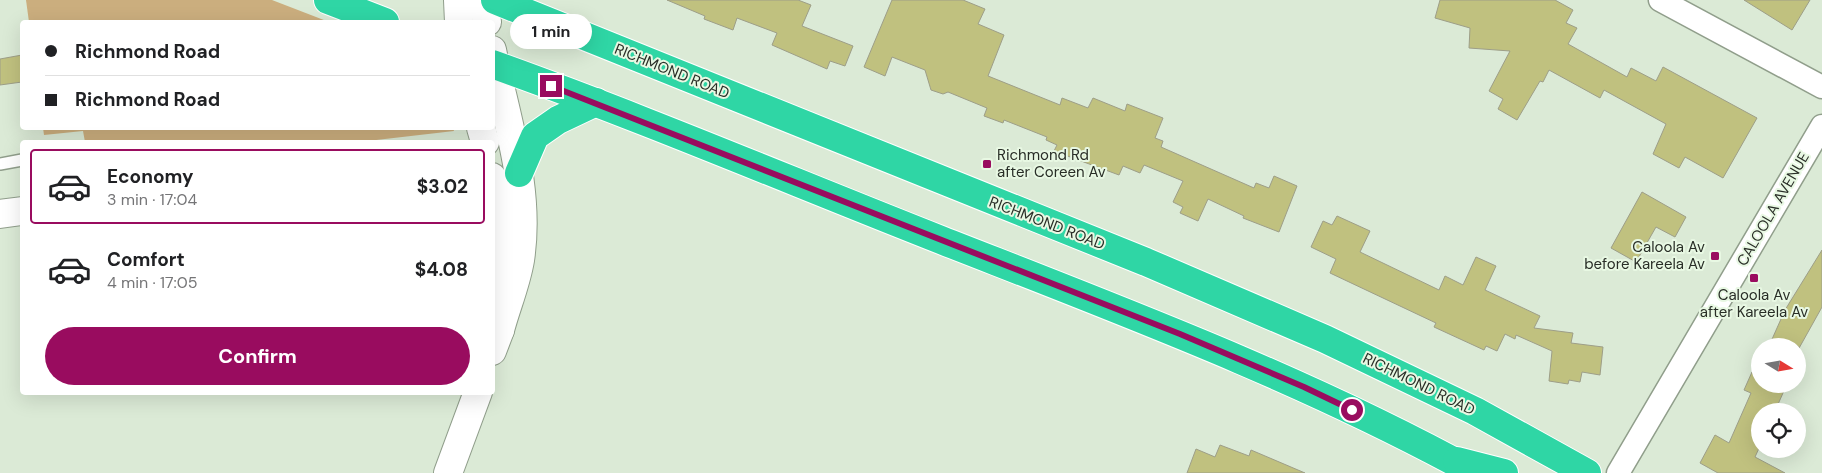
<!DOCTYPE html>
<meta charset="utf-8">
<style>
body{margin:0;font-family:"DM Sans",sans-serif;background:#f2f2f2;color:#202124;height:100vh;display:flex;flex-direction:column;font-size:19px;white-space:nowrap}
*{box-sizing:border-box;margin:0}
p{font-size:16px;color:#757577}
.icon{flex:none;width:28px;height:28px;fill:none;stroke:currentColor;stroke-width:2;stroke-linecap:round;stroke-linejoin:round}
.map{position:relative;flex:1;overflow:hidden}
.details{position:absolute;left:20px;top:140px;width:475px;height:255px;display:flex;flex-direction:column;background:#fff;border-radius:5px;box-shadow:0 5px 20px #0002}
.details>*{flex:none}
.top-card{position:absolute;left:20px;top:20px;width:475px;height:110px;border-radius:5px;box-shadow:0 5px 20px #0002;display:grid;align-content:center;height:110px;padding:0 25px;background:#fff}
.needle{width:32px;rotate:101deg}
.fabs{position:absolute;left:1751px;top:338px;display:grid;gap:10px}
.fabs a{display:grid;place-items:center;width:55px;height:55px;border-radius:50%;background:#fff;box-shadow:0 5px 20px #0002;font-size:25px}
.end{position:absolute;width:22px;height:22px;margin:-11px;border:6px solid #990c5f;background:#fff;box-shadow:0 0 0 2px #fff}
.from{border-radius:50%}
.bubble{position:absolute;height:35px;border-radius:18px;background:#fff;box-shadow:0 5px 20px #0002;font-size:16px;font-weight:700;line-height:35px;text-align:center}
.top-card b{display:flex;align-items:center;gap:18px;height:48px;font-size:19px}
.top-card b+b{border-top:1px solid #e0e0e0}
.top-card i{width:12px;height:12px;background:#202124}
ul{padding:9px 0 0;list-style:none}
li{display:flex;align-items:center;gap:15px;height:75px;margin:0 10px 8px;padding:0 15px;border:2px solid transparent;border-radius:5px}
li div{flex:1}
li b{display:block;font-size:19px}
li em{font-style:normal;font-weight:700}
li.on{border-color:#990c5f}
li>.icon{width:45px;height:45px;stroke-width:1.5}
.button{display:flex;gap:10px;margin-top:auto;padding:10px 25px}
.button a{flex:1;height:58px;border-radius:30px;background:#990c5f;color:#fff;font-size:20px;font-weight:700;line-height:58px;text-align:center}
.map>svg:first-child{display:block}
.green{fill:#cbae7e}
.building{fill:#c0c17f;stroke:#9d9e88}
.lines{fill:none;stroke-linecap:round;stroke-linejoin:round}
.lane-casing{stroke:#909e8b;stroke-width:14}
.street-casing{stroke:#909e8b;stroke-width:25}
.secondary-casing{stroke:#909e8b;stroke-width:30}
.highway-casing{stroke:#fff;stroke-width:30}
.lane{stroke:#fff;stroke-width:11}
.street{stroke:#fff;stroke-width:22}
.secondary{stroke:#fff;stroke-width:28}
.highway{stroke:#2fd6a5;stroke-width:28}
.route{stroke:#990c5f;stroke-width:6}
.poi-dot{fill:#990c5f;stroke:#e8f8e3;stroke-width:2}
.labels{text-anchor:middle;stroke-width:4;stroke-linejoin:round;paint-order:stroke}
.street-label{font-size:15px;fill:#292e27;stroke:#e8f8e3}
.poi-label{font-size:15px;fill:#292e27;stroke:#e8f8e3;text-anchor:start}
</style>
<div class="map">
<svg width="1822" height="473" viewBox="0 0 1822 473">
<rect width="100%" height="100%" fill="#dbead6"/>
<g class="green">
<path d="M 26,0 L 272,0 L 329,22 L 29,22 Z"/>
<path d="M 43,128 L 453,128 L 454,131 L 359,142 L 85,142 L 83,131 L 44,135 Z"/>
</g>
<g class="building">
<path d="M 667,0 L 798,0 L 811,5 L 802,26 L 853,46 L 845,66 L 830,61 L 827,69 L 772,45 L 777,33 L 737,18 L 733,30 L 704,19 L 705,16 Z"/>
<path d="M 892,0 L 963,0 L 985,9 L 978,24 L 1004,35 L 988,76 L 1060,105 L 1062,98 L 1088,108 L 1093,98 L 1125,111 L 1127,104 L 1163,118 L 1155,138 L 1163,141 L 1161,147 L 1254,188 L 1256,183 L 1269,188 L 1274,176 L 1297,186 L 1279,232 L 1243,218 L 1244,216 L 1208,199 L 1198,221 L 1180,213 L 1183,207 L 1173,202 L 1183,181 L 1144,165 L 1140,173 L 1123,166 L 1119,175 L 1054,151 L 1057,145 L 1046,140 L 1047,137 L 1004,120 L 1003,123 L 984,116 L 987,108 L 948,92 L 943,94 L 931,90 L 925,70 L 892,57 L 885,76 L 864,67 Z"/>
<path d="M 1440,0 L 1555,0 L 1573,10 L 1566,23 L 1577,28 L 1568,44 L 1627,77 L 1631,68 L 1656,81 L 1663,67 L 1757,118 L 1723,178 L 1685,157 L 1679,168 L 1653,154 L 1666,124 L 1604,90 L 1600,98 L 1549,70 L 1543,82 L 1540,81 L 1517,120 L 1498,109 L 1503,99 L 1489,91 L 1510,51 L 1469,48 L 1470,28 L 1435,18 Z"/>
<path d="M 1744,0 L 1810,0 L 1792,30 Z"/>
<path d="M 22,55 L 22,82 L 0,85 L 0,59 Z"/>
<path d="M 1642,192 L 1686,217 L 1675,237 L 1656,227 L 1636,262 L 1611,248 Z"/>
<path d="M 1337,216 L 1370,231 L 1360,252 L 1439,290 L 1445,276 L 1463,285 L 1476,257 L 1496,266 L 1485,290 L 1540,316 L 1534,328 L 1573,333 L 1571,343 L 1603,347 L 1600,375 L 1582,372 L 1580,382 L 1569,380 L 1568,384 L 1549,381 L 1552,351 L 1516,335 L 1515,339 L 1505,334 L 1497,351 L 1486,346 L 1484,350 L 1434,327 L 1436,323 L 1330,273 L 1336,259 L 1311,247 L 1323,221 L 1332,225 Z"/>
<path d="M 1822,250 L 1822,307 L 1798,350 L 1798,346 L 1769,346 L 1785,310 Z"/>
<path d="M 1759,364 L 1760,384 L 1787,384 L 1775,411 L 1760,411 L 1760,446 L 1755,457 L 1785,473 L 1718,473 L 1700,463 L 1715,435 L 1729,443 L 1751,393 L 1744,390 L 1752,372 L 1755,373 Z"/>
<path d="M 1220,445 L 1249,456 L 1251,450 L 1305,473 L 1187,473 L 1196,449 L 1215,457 Z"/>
</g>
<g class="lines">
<defs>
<path id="lane" d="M 0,164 L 22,160"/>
<g id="street">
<path d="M 1660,0 L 1822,87"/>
<path d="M 1618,473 L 1822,126"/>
</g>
<g id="secondary">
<path d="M 458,0 L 459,22"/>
<path d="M 483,0 L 487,22"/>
<path d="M 492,50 C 506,119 531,189 520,260 C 516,284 506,307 500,330"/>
<path d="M 481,128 L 485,142"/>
<path d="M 492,177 L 498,223 L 500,330 L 492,351"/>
<path d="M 0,214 L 22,211"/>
<path d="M 448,473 L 478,392"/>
</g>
<g id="highway">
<path d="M 328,0 L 385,22"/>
<path d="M 495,0 L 1146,262 L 1325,339 L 1475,411 L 1587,473"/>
<path d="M 492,64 C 643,118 791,181 941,240 C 1122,311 1304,379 1475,473"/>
<path d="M 519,173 L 535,136 L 558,120 L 596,102"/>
<path d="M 1457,461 L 1504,473"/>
</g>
</defs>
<use href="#lane" class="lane-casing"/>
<use href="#street" class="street-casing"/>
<use href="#secondary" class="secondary-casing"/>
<use href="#highway" class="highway-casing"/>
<use href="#lane" class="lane"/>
<use href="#street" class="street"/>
<use href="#secondary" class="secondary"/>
<use href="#highway" class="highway"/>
</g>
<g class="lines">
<path class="route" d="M 551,86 L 1180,334 L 1304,387 L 1352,410"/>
</g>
<g class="poi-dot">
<rect x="982" y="159" width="10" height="10" rx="2.5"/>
<rect x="1710" y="251" width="10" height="10" rx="2.5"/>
<rect x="1749" y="273" width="10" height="10" rx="2.5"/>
</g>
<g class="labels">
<g class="street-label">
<text transform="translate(672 71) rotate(22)" y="5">RICHMOND ROAD</text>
<text transform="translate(1773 209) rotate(-60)" y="5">CALOOLA AVENUE</text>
<text transform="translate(1047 223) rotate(21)" y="5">RICHMOND ROAD</text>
<text transform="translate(1419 384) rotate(26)" y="5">RICHMOND ROAD</text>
</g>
<g class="poi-label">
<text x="997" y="160">Richmond Rd<tspan x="997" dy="17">after Coreen Av</tspan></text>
<text x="1705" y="252" text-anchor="end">Caloola Av<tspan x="1705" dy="17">before Kareela Av</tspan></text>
<text x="1754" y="300" text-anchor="middle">Caloola Av<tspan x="1754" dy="17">after Kareela Av</tspan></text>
</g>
</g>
</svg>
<div class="fabs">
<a><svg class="needle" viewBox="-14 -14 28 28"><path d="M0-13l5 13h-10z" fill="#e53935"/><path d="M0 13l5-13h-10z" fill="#757577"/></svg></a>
<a><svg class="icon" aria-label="locate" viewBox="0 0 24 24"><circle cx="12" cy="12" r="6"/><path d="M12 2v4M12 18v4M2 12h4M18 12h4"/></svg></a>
</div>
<i class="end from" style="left:1352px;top:410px"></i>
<i class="end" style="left:551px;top:86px"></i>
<div class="bubble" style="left:510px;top:14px;width:82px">1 min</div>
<div class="top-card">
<b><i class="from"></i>Richmond Road</b>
<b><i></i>Richmond Road</b>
</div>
<section class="details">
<ul>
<li class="on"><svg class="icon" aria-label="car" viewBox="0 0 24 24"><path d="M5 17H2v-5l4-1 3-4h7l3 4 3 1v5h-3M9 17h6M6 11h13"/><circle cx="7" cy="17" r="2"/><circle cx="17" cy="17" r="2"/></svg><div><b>Economy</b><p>3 min · 17:04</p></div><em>$3.02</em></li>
<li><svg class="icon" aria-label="car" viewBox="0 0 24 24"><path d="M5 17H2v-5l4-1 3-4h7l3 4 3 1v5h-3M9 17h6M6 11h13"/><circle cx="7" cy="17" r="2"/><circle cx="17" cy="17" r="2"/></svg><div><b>Comfort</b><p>4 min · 17:05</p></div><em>$4.08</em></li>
</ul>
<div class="button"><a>Confirm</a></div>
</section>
</div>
